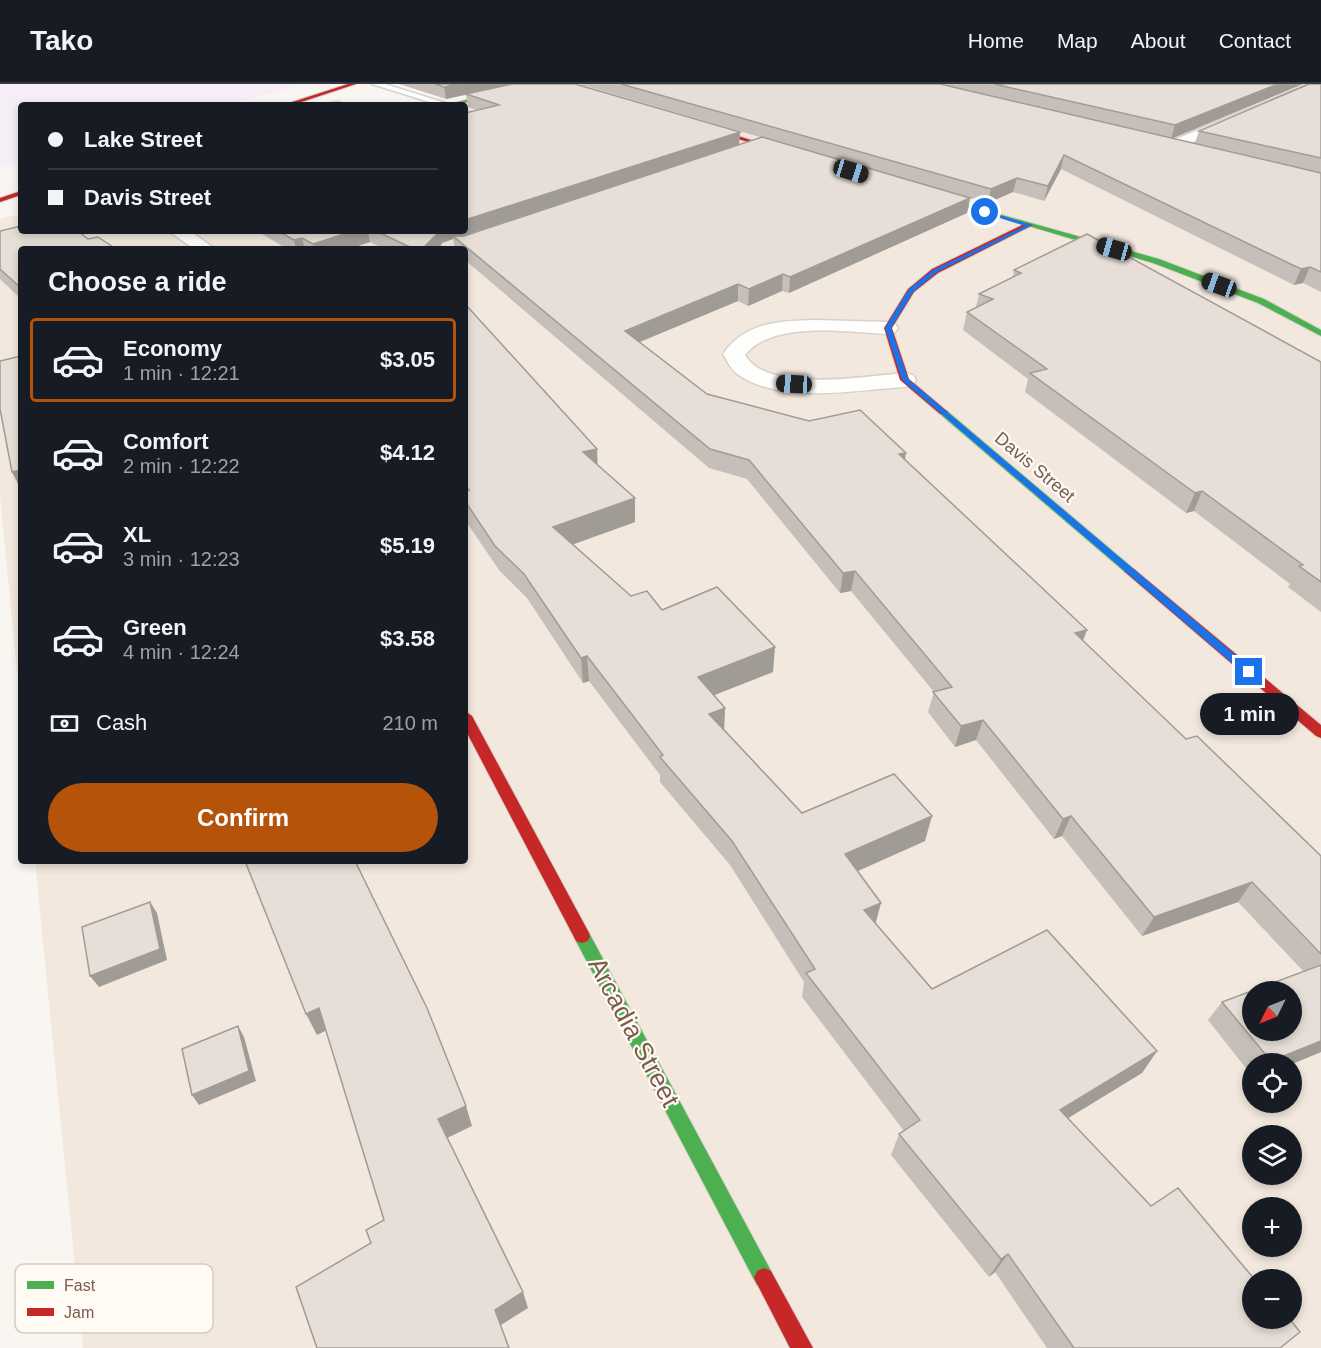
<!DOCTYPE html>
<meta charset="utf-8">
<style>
body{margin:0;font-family:Arial,sans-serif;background:#242831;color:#f1f3f6;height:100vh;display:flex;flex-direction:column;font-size:22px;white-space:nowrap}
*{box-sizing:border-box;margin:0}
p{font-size:20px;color:#9ea1a6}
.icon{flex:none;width:33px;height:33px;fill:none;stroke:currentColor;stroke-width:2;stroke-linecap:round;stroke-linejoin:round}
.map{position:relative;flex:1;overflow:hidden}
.side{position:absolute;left:18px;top:162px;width:450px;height:618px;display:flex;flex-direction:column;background:#171b24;border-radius:6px;box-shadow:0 3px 9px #0003}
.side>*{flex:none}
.guide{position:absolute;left:18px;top:18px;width:450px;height:132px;border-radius:6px;box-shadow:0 3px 9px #0003;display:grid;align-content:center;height:132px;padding:0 30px;background:#171b24}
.needle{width:39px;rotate:227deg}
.fabs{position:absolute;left:1242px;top:897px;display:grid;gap:12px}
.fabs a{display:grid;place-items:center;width:60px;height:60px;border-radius:50%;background:#171b24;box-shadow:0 3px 9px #0003;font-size:30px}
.end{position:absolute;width:27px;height:27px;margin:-14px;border:8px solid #1a73e8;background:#fff;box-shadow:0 0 0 3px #fff}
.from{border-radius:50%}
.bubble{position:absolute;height:42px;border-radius:21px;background:#171b24;box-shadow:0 3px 9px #0003;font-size:20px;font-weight:700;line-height:42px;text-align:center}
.car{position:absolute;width:18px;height:36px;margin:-18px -9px;border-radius:8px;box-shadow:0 0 4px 2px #0007;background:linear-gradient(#222 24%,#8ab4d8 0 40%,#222 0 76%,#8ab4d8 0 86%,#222 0)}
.guide b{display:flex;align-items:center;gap:21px;height:57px;font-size:22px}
.guide b+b{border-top:2px solid #363941}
.guide i{width:15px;height:15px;background:#f1f3f6}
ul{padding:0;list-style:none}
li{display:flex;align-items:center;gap:18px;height:84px;margin:0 12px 9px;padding:0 18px;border:3px solid transparent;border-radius:6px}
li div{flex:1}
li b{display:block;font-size:22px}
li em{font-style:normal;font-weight:700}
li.selected{border-color:#b45309}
li>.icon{width:54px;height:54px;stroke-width:1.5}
h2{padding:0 30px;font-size:27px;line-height:72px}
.pay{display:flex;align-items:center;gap:15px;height:66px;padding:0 30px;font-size:22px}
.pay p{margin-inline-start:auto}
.action{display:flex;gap:12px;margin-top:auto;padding:12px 30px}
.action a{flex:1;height:69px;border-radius:36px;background:#b45309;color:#fff;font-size:24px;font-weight:700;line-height:69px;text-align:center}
header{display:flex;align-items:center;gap:36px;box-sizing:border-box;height:84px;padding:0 30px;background:#171b24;border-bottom:2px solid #363941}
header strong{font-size:28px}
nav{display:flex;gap:33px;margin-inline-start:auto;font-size:21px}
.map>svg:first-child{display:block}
.residential{fill:#f2e8de;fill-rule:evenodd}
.education{fill:#f6eef6}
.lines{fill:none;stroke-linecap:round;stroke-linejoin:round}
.lane-casing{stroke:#d7d1cb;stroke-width:3}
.street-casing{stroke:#d7d1cb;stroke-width:3}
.fast-casing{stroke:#d9d2cb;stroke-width:2}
.jam-casing{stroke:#d9d2cb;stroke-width:2}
.lane{fill:#fefefd;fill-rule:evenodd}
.street{fill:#fefefd;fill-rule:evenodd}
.fast{fill:#4caf50;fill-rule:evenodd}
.jam{fill:#c62828;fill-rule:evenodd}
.wall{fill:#c6bfb9}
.shaded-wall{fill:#a19b96}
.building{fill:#e6ded7;stroke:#a19b96;stroke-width:1.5;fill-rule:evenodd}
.route{fill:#1a73e8}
.labels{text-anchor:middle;stroke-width:4.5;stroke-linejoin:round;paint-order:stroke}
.far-street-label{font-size:18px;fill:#7a5c4d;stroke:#fffaf3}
.near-street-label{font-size:26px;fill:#7a5c4d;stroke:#fffaf3}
.key{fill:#fffaf3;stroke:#d7cbc1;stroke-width:1.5}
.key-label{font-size:16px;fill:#7a5c4d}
</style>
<header>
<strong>Tako</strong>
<nav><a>Home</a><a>Map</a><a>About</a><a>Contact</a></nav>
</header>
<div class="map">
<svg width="1321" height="1264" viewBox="0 0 1321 1264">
<rect width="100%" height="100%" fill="#f9f5f0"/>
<path class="residential" d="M 567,0 L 1321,0 L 1321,1264 L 83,1264 L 35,777 L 465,777 L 465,165 L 21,165 L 21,629 L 0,412 L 0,135 L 21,130 L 21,147 L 465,147 L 465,24 ZM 1252,908 L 1292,908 L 1292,946 L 1252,946 ZM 1252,980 L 1292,980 L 1292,1018 L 1252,1018 ZM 1252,1052 L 1292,1052 L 1292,1090 L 1252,1090 ZM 1252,1124 L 1292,1124 L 1292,1162 L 1252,1162 ZM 1252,1196 L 1292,1196 L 1292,1234 L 1252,1234 Z"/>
<path class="education" d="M 0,0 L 302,0 L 227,21 L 21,21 L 21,78 L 0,84 Z"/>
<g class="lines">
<defs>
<g id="lane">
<path d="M 372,0 L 385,0 L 452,21 L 439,21 Z"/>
<path d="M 339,18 L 343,21 L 329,21 L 330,19 Z"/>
</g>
<g id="street">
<path d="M 1309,0 L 1321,0 L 1321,4 L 1179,64 L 1169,64 L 1167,61 L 1169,58 Z"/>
<path d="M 169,147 L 190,147 L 215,165 L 194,165 Z"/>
<path d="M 815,236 L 888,238 L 895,240 L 898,244 L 895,248 L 888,250 C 848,248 772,236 745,271 C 768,310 866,292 905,289 L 913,291 L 916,296 L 913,301 L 905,303 C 856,306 778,321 736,289 C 730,284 727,276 723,270 C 745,238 779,237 815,236 Z"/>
</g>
<g id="fast">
<path d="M 532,0 L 542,0 L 456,21 L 446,21 Z"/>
<path d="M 924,109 L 1159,175 L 1264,215 L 1321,246 L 1321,252 L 1258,219 L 1153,179 L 924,111 Z"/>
<path d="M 940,326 L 946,326 L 1134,485 L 1136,487 L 1134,489 L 1126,489 L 940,330 Z"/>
<path d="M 582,845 L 588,847 L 771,1187 L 774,1194 L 771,1201 L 764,1204 L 757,1201 L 576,857 L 574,852 L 576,847 Z"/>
</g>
<g id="jam">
<path d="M 348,0 L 356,0 L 292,21 L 283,21 Z"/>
<path d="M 695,40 L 699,40 L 797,70 L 792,71 L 695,42 Z"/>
<path d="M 21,107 L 21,111 L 0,118 L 0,114 Z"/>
<path d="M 1026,139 L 1033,141 L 938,189 L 914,208 L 892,244 L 909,295 L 948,328 L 940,330 L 900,296 L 884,244 L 908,205 L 932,185 Z"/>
<path d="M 1130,483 L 1134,485 L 1321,641 L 1321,654 L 1316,652 L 1126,489 L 1124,487 L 1126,485 Z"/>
<path d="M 465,627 L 472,632 L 588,847 L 590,852 L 588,857 L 582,859 L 576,857 L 465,645 Z"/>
<path d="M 764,1184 L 771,1187 L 813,1264 L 790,1264 L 754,1194 L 757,1187 Z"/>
</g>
</defs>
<use href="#lane" class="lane-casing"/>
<use href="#street" class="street-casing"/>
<use href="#fast" class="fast-casing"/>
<use href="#jam" class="jam-casing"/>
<use href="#lane" class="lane"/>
<use href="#street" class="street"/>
<use href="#fast" class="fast"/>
<use href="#jam" class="jam"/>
</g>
<g class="wall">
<path d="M 399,0 L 575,0 L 740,48 L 739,61 L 801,65 L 579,0 L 1303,0 L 1172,54 L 1195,59 L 1199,47 L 1321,0 L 1321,208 L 1303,199 L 1294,201 L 1061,85 L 1044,117 L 1013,108 L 988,119 L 970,114 L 967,129 L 789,209 L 782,207 L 748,222 L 738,217 L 640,258 L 707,310 L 905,376 L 1087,546 L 1083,557 L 1186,655 L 1321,772 L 1321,968 L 1292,980 L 1252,980 L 1252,992 L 1208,936 L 1222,918 L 1303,887 L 1238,818 L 1142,852 L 1062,752 L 1054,755 L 976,656 L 955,663 L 928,628 L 934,608 L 851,507 L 840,509 L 747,395 L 709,384 L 465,176 L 465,165 L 455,165 L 453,155 L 442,159 L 439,165 L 384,165 L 370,158 L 349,165 L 287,165 L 257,147 L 465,147 L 477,26 L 468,23 L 466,11 L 446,15 Z"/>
<path d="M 0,147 L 88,155 L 21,165 L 21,215 L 0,195 Z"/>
<path d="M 1014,186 L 1321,278 L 1321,528 L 1288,503 L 1290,500 L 1194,427 L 1186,429 L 1025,308 L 1028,295 L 963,246 L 967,228 L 976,223 L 979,210 L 1013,193 Z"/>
<path d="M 465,220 L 597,381 L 635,438 L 573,460 L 631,512 L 662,526 L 773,588 L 714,611 L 725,624 L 724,645 L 802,729 L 925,757 L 857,787 L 875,839 L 932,905 L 1157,967 L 1142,989 L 1068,1034 L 1280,1264 L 1047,1264 L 995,1188 L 989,1193 L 891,1071 L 899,1050 L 904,1047 L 802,913 L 804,898 L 730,781 L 660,698 L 660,691 L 589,597 L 583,599 L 527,514 L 499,486 L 465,436 Z"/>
</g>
<g class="shaded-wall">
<path d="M 457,0 L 512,0 L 446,15 L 444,3 Z"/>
<path d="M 1278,0 L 1303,0 L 1171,55 L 1175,41 Z"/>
<path d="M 740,48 L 739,61 L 456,154 L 453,152 L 453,155 L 442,159 L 439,165 L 422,165 L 438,147 L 465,147 L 465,136 Z"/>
<path d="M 1064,71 L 1061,85 L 1044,117 L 1048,102 Z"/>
<path d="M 1017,94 L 1013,108 L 988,119 L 991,105 Z"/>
<path d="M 970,114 L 967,129 L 789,209 L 790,193 Z"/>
<path d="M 354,147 L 368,147 L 370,158 L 349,165 L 314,165 L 313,160 Z"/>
<path d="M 302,154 L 305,165 L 296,165 L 294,156 Z"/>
<path d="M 1310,183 L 1303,199 L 1294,201 L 1301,185 Z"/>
<path d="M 783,190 L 782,207 L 748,222 L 749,205 Z"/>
<path d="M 738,200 L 738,217 L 625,264 L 625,247 Z"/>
<path d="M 597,365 L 598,388 L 583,368 Z"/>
<path d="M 906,369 L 903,388 L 899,370 Z"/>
<path d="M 21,386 L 21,406 L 12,388 Z"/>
<path d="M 1202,407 L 1194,427 L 1186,429 L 1195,409 Z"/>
<path d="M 635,414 L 635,438 L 555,467 L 553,443 Z"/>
<path d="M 855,487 L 851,507 L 840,509 L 843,489 Z"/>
<path d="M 1087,546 L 1079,566 L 1075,549 Z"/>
<path d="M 775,563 L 773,588 L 697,618 L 698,593 Z"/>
<path d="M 587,572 L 589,597 L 583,599 L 581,574 Z"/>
<path d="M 725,624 L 724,648 L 709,630 Z"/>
<path d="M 983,636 L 976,656 L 955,663 L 961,642 Z"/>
<path d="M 932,732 L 925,757 L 840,795 L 845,770 Z"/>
<path d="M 1071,732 L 1062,752 L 1054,755 L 1063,735 Z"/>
<path d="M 1252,798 L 1238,818 L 1142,852 L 1154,833 Z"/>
<path d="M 150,818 L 157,829 L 167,876 L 99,903 L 90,892 Z"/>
<path d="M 881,819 L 875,842 L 864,826 Z"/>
<path d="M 319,924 L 329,945 L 317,951 L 306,930 Z"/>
<path d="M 238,942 L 244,953 L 256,997 L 199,1021 L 192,1011 Z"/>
<path d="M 1321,957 L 1321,968 L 1292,980 L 1270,980 L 1271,977 Z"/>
<path d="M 1157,967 L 1142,989 L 1047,1047 L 1060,1026 Z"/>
<path d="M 466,1022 L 472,1042 L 445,1055 L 438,1035 Z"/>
<path d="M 1008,1170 L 995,1188 L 989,1193 L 1001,1175 Z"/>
<path d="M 523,1208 L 528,1224 L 501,1241 L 495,1226 Z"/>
</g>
<g class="building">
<path d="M 435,0 L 457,0 L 444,3 Z"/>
<path d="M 512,0 L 575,0 L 740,48 L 465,136 L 465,29 L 499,21 L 466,10 Z"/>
<path d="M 621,0 L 940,0 L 1321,89 L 1321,188 L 1310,183 L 1301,185 L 1064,71 L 1048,102 L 1017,94 L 991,105 Z"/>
<path d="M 994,0 L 1278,0 L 1175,41 Z"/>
<path d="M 1309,0 L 1321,0 L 1321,74 L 1199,47 Z"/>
<path d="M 762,53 L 970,114 L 790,193 L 783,190 L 749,205 L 738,200 L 625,247 L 707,310 L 809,337 L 860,326 L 906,369 L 899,370 L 1087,546 L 1075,549 L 1186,655 L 1197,652 L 1321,772 L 1321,870 L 1252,798 L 1154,833 L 1071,732 L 1063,735 L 983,636 L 961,642 L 933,608 L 952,603 L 855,487 L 843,489 L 749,376 L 710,365 L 453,152 L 464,152 Z"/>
<path d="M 21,142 L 21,147 L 78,147 L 88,155 L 98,153 L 116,165 L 21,165 L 21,204 L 0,185 L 0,147 Z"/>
<path d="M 278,147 L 354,147 L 313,160 L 302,154 L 294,156 Z"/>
<path d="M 376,147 L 438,147 L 436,151 L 422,165 L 414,165 Z"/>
<path d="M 1087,150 L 1321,278 L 1321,498 L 1299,482 L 1303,481 L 1202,407 L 1195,409 L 1030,289 L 1047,285 L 967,228 L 993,215 L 979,210 L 1021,189 L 1014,186 Z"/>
<path d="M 465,220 L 597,365 L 583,368 L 635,414 L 553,443 L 631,512 L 647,507 L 662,526 L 717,503 L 775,563 L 698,593 L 725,624 L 709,630 L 802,729 L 894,690 L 932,732 L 845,770 L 881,819 L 864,826 L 932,905 L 1047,846 L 1157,967 L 1060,1026 L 1151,1122 L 1178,1104 L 1255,1196 L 1252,1196 L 1252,1234 L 1289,1234 L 1300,1248 L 1280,1264 L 1074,1264 L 1008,1170 L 1001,1175 L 899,1050 L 920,1036 L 806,889 L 815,885 L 732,757 L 660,673 L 663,671 L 587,572 L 581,574 L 524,490 L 495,462 L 465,417 L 465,407 L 469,406 L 465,401 Z"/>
<path d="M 21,272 L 21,386 L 12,388 L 0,325 L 0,277 Z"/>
<path d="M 245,777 L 355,777 L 427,924 L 466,1022 L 438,1035 L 523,1208 L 495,1226 L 509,1264 L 317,1264 L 296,1203 L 371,1159 L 366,1146 L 384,1136 L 319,924 L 306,930 Z"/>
<path d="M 150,818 L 160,865 L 90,892 L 82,843 Z"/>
<path d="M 1321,881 L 1321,957 L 1271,977 L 1222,918 ZM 1252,908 L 1292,908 L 1292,946 L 1252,946 Z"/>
<path d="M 238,942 L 249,987 L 192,1011 L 182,965 Z"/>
</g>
<path class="route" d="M 987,127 L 1032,141 L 937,188 L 913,208 L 891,244 L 908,295 L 1252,585 L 1252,590 L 1245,590 L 902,296 L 885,244 L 909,205 L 933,186 L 1025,142 L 982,128 Z"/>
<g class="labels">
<g class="far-street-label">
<text transform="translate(1035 383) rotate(40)" y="6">Davis Street</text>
</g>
<g class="near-street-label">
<text transform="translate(634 948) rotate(62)" y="9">Arcadia Street</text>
</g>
</g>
<rect x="15" y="1180" width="198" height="69" rx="9" class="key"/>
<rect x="27" y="1197" width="27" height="8" fill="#4caf50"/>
<rect x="27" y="1224" width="27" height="8" fill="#c62828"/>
<g class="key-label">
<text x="64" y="1207">Fast</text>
<text x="64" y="1234">Jam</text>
</g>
</svg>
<div class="fabs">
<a><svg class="needle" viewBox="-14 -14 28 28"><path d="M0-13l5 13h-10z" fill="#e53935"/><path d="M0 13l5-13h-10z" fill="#9ea1a6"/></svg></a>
<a><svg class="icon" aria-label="locate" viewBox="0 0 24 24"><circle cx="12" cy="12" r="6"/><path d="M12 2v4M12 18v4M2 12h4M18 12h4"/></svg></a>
<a><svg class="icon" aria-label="layers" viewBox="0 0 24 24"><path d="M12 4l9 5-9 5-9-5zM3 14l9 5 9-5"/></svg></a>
<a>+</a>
<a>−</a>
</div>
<i class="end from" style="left:985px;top:128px"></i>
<i class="end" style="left:1249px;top:588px"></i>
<div class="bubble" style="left:1200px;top:609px;width:99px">1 min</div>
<i class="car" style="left:851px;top:87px;rotate:107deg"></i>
<i class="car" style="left:1114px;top:165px;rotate:286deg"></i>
<i class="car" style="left:1219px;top:201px;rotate:290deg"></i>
<i class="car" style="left:794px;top:300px;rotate:273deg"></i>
<div class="guide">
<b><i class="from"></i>Lake Street</b>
<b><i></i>Davis Street</b>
</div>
<section class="side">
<h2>Choose a ride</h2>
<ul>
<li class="selected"><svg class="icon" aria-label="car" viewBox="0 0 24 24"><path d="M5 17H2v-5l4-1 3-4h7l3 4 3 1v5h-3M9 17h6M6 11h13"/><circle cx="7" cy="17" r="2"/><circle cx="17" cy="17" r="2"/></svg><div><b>Economy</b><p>1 min · 12:21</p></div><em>$3.05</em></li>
<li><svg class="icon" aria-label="car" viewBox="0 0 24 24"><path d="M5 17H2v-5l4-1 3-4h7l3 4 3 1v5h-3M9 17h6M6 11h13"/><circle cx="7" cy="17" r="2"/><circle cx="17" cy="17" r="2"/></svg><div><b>Comfort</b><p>2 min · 12:22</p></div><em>$4.12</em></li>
<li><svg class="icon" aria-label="car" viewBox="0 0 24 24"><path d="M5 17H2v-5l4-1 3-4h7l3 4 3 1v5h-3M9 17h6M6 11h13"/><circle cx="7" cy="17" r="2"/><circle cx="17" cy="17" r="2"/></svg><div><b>XL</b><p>3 min · 12:23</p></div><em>$5.19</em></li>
<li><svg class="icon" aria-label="car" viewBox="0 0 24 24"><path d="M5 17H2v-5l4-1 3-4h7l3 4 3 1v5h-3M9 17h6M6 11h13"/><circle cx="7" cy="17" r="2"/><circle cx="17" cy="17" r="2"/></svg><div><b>Green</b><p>4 min · 12:24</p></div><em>$3.58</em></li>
</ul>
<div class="pay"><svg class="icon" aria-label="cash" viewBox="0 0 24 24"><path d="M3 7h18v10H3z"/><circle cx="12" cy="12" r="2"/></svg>Cash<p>210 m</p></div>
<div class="action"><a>Confirm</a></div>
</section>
</div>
